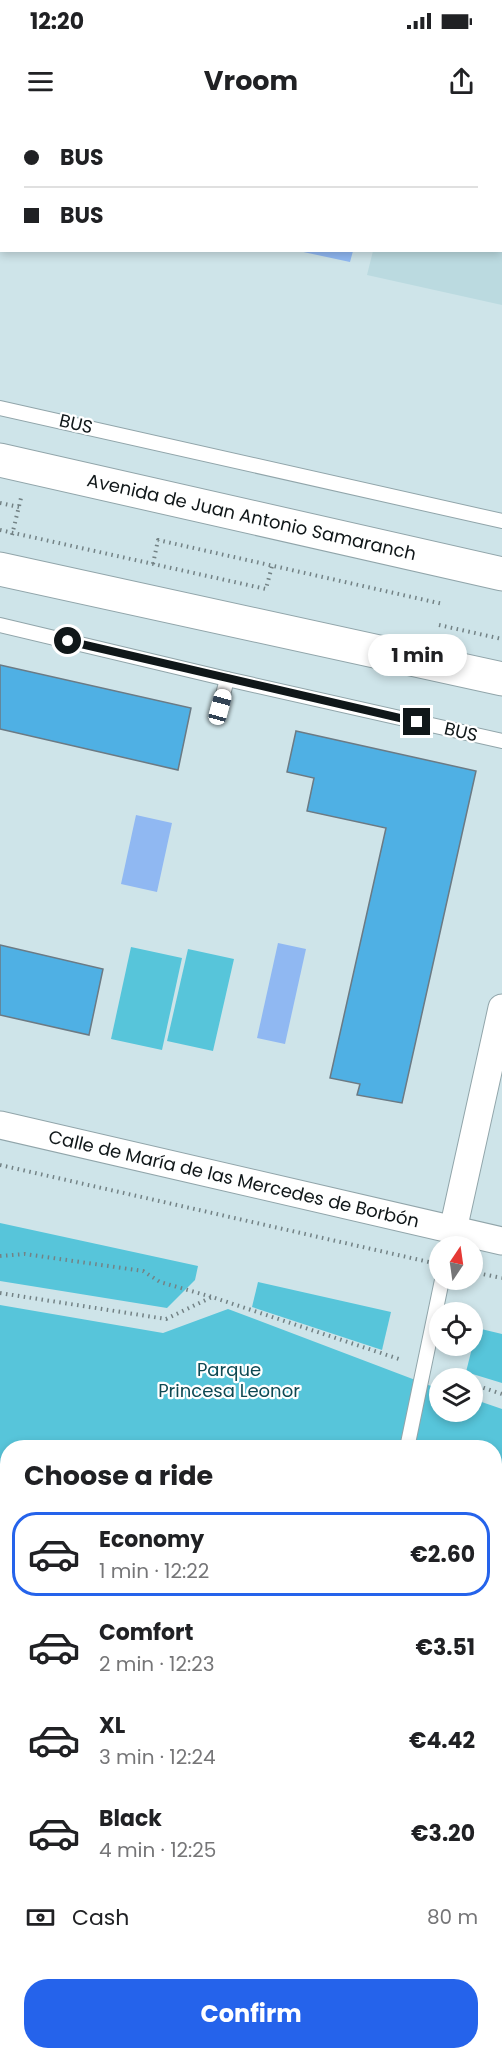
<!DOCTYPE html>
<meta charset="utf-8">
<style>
body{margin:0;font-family:Poppins,sans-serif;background:#f6f6f6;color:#202124;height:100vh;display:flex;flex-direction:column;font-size:22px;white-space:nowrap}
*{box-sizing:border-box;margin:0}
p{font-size:20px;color:#757577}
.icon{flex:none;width:33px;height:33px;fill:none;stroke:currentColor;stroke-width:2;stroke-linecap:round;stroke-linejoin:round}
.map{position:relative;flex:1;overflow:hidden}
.details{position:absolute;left:0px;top:1320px;width:502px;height:620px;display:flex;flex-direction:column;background:#fff;border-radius:24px 24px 0 0;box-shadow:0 3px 9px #0003}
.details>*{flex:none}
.hud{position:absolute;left:0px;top:0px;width:502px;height:132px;box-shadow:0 3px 9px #0003;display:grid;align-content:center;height:132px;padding:0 24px;background:#fff}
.needle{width:39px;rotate:13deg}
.tools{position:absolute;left:429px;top:1116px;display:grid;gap:12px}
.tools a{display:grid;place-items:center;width:54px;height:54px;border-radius:50%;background:#fff;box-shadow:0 3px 9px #0003;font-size:30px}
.end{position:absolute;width:27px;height:27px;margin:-14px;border:8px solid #101719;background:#fff;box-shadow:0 0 0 3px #fff}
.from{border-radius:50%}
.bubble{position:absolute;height:42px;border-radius:21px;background:#fff;box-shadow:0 3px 9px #0003;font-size:20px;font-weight:700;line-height:42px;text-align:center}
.car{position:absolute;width:18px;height:36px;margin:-18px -9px;border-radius:8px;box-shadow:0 0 4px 2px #0007;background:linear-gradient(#fff 24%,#345 0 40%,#fff 0 76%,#345 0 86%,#fff 0)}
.hud b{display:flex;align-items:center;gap:21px;height:57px;font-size:22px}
.hud b+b{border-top:2px solid #e0e0e0}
.hud i{width:15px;height:15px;background:#202124}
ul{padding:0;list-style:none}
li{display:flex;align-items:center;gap:18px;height:84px;margin:0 12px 9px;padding:0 12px;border:3px solid transparent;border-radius:24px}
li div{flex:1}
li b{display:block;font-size:22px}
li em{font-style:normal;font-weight:700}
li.current{border-color:#2563eb}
li>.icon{width:54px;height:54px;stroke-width:1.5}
h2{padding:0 24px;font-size:27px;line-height:72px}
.pay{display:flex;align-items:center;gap:15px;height:66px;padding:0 24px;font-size:22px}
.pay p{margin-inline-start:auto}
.action{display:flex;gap:12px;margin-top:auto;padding:12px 24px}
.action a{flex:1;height:69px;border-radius:24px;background:#2563eb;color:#fff;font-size:24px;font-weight:700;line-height:69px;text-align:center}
.status{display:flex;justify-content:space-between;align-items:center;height:42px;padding:0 30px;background:#fff;direction:ltr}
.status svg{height:16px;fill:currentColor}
header{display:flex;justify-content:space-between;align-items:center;height:78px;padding:0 24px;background:#fff;font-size:27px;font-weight:700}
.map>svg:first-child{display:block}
.built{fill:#bbdae0}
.green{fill:#57c5da;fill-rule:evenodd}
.water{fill:#90b8f2}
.building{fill:#4fb0e4;stroke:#6b7a84;stroke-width:1.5}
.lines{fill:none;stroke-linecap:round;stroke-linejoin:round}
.service-casing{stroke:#91a5aa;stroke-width:16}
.minor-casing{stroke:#91a5aa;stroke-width:29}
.tertiary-casing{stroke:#91a5aa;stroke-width:35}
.path{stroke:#738285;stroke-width:4;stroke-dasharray:1.5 4.5;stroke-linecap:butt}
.service{stroke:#fff;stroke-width:14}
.minor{stroke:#fff;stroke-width:27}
.tertiary{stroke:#fff;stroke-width:33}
.route{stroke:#101719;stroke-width:8}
.labels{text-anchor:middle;stroke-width:4.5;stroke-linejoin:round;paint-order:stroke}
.street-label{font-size:18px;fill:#101719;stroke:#fff}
.park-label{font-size:18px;fill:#0e4953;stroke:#fff}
</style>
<div class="status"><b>12:20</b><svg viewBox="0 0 49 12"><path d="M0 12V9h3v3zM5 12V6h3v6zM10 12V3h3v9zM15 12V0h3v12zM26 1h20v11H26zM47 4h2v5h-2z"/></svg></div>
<header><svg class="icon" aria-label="menu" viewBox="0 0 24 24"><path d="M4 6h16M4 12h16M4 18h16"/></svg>Vroom<svg class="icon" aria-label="share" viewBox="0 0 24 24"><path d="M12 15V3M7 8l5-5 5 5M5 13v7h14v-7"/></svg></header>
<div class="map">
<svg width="502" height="1939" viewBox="0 0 502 1939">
<rect width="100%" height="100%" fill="#cee4e9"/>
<path class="built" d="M 402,0 L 502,0 L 502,185 L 367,155 L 373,131 L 501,130 L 501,2 L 401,1 Z"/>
<g class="green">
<path d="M 131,827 L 182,838 L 162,930 L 111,919 Z"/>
<path d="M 188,829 L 234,839 L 213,931 L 167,921 Z"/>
<path d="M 0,1103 L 198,1146 L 195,1160 L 167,1188 L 0,1161 Z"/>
<path d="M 258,1162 L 391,1192 L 382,1230 L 252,1187 Z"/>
<path d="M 0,1185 L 163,1213 L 228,1189 L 439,1269 L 440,1292 L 472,1292 L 473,1279 L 502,1289 L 502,1939 L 0,1939 ZM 8,1328 L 495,1328 L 495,1932 L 8,1932 Z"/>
<path d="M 477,1208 L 502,1214 L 502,1263 L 466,1252 Z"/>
</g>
<g class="water">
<path d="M 294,130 L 353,130 L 353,131 L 350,142 Z"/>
<path d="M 136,695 L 172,703 L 157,772 L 121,764 Z"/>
<path d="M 278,823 L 306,829 L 285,924 L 257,918 Z"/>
</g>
<g class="building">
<path d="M 0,545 L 191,588 L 178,650 L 0,609 Z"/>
<path d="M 296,611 L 476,651 L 402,983 L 357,975 L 360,964 L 330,958 L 386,708 L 307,691 L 314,658 L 287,652 Z"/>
<path d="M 0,825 L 103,849 L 89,915 L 0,895 Z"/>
</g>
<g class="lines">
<defs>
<g id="service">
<path d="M 0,288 L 502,401"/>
<path d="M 0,505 L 227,559 L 502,621"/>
<path d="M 218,594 L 227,559"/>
<path d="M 407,1328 L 442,1160"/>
<path d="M 0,1859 L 8,1856"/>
</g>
<g id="minor">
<path d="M 7,2 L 8,0"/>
<path d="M 0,33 L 2,27"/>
<path id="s1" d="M 0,1005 L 502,1121"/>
<path d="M 453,1110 L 502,888"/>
</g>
<g id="tertiary">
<path id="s2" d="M 0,340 L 502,454"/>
<path d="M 0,449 L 502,559"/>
</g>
</defs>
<use href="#service" class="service-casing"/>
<use href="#minor" class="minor-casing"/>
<use href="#tertiary" class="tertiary-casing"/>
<g class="path">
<path d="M 0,383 L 19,387"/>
<path d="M 0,410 L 266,469 L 272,446"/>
<path d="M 12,415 L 21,378"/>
<path d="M 153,444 L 158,420 L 443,484"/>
<path d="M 439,505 L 502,519"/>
<path d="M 0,1045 L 429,1142"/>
<path d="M 0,1136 L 25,1134 L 143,1151 L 160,1162 L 212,1177"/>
<path d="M 472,1152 L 502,1158"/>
<path d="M 0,1173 L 166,1199 L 212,1177 L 402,1240"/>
<path d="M 446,1255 L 457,1258"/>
<path d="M 472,1264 L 502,1274"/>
<path d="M 495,1642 L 502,1644"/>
<path d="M 495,1796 L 502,1798"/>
<path d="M 495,1821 L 502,1832"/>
<path d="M 274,1939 L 277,1932"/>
</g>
<use href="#service" class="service"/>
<use href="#minor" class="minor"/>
<use href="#tertiary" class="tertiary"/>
</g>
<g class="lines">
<path class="route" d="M 68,521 L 417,602"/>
</g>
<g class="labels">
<g class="street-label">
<text transform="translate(76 304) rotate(13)" y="6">BUS</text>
<text dy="6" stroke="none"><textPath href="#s2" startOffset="258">Avenida de Juan Antonio Samaranch</textPath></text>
<text transform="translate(461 612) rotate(13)" y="6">BUS</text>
<text dy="6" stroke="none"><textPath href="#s1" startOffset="240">Calle de María de las Mercedes de Borbón</textPath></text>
</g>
<g class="park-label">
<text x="229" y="1256">Parque<tspan x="229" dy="21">Princesa Leonor</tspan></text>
</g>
</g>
</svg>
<div class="tools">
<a><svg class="needle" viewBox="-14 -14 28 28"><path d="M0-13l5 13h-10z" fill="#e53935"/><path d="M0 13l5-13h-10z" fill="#757577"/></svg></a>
<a><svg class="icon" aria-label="locate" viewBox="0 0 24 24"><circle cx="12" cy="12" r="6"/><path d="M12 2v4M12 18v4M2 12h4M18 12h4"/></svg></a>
<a><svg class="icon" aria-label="layers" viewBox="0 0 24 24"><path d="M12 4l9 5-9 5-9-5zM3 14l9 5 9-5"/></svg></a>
</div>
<i class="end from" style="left:68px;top:521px"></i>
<i class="end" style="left:417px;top:602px"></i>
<div class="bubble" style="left:368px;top:514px;width:99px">1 min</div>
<i class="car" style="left:220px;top:587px;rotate:15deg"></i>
<div class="hud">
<b><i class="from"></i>BUS</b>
<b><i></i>BUS</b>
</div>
<section class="details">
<h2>Choose a ride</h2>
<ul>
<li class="current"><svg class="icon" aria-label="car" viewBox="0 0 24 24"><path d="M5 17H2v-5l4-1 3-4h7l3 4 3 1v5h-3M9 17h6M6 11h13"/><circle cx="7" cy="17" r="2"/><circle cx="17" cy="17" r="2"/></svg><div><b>Economy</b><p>1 min · 12:22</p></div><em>€2.60</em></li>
<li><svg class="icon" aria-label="car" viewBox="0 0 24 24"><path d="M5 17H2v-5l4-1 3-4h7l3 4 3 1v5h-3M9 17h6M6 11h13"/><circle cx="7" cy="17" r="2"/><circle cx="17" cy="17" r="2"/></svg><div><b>Comfort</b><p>2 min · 12:23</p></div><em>€3.51</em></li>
<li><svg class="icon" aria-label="car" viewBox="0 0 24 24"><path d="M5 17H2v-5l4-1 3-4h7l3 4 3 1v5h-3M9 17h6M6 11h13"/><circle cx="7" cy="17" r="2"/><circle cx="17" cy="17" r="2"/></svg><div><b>XL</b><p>3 min · 12:24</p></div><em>€4.42</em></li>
<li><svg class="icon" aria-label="car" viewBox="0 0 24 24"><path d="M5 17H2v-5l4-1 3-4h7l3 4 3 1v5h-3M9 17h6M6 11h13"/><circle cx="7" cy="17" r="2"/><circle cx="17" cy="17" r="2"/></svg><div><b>Black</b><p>4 min · 12:25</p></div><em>€3.20</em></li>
</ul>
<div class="pay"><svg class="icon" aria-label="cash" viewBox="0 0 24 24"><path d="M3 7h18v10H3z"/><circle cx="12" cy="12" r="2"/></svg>Cash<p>80 m</p></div>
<div class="action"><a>Confirm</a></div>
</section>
</div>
